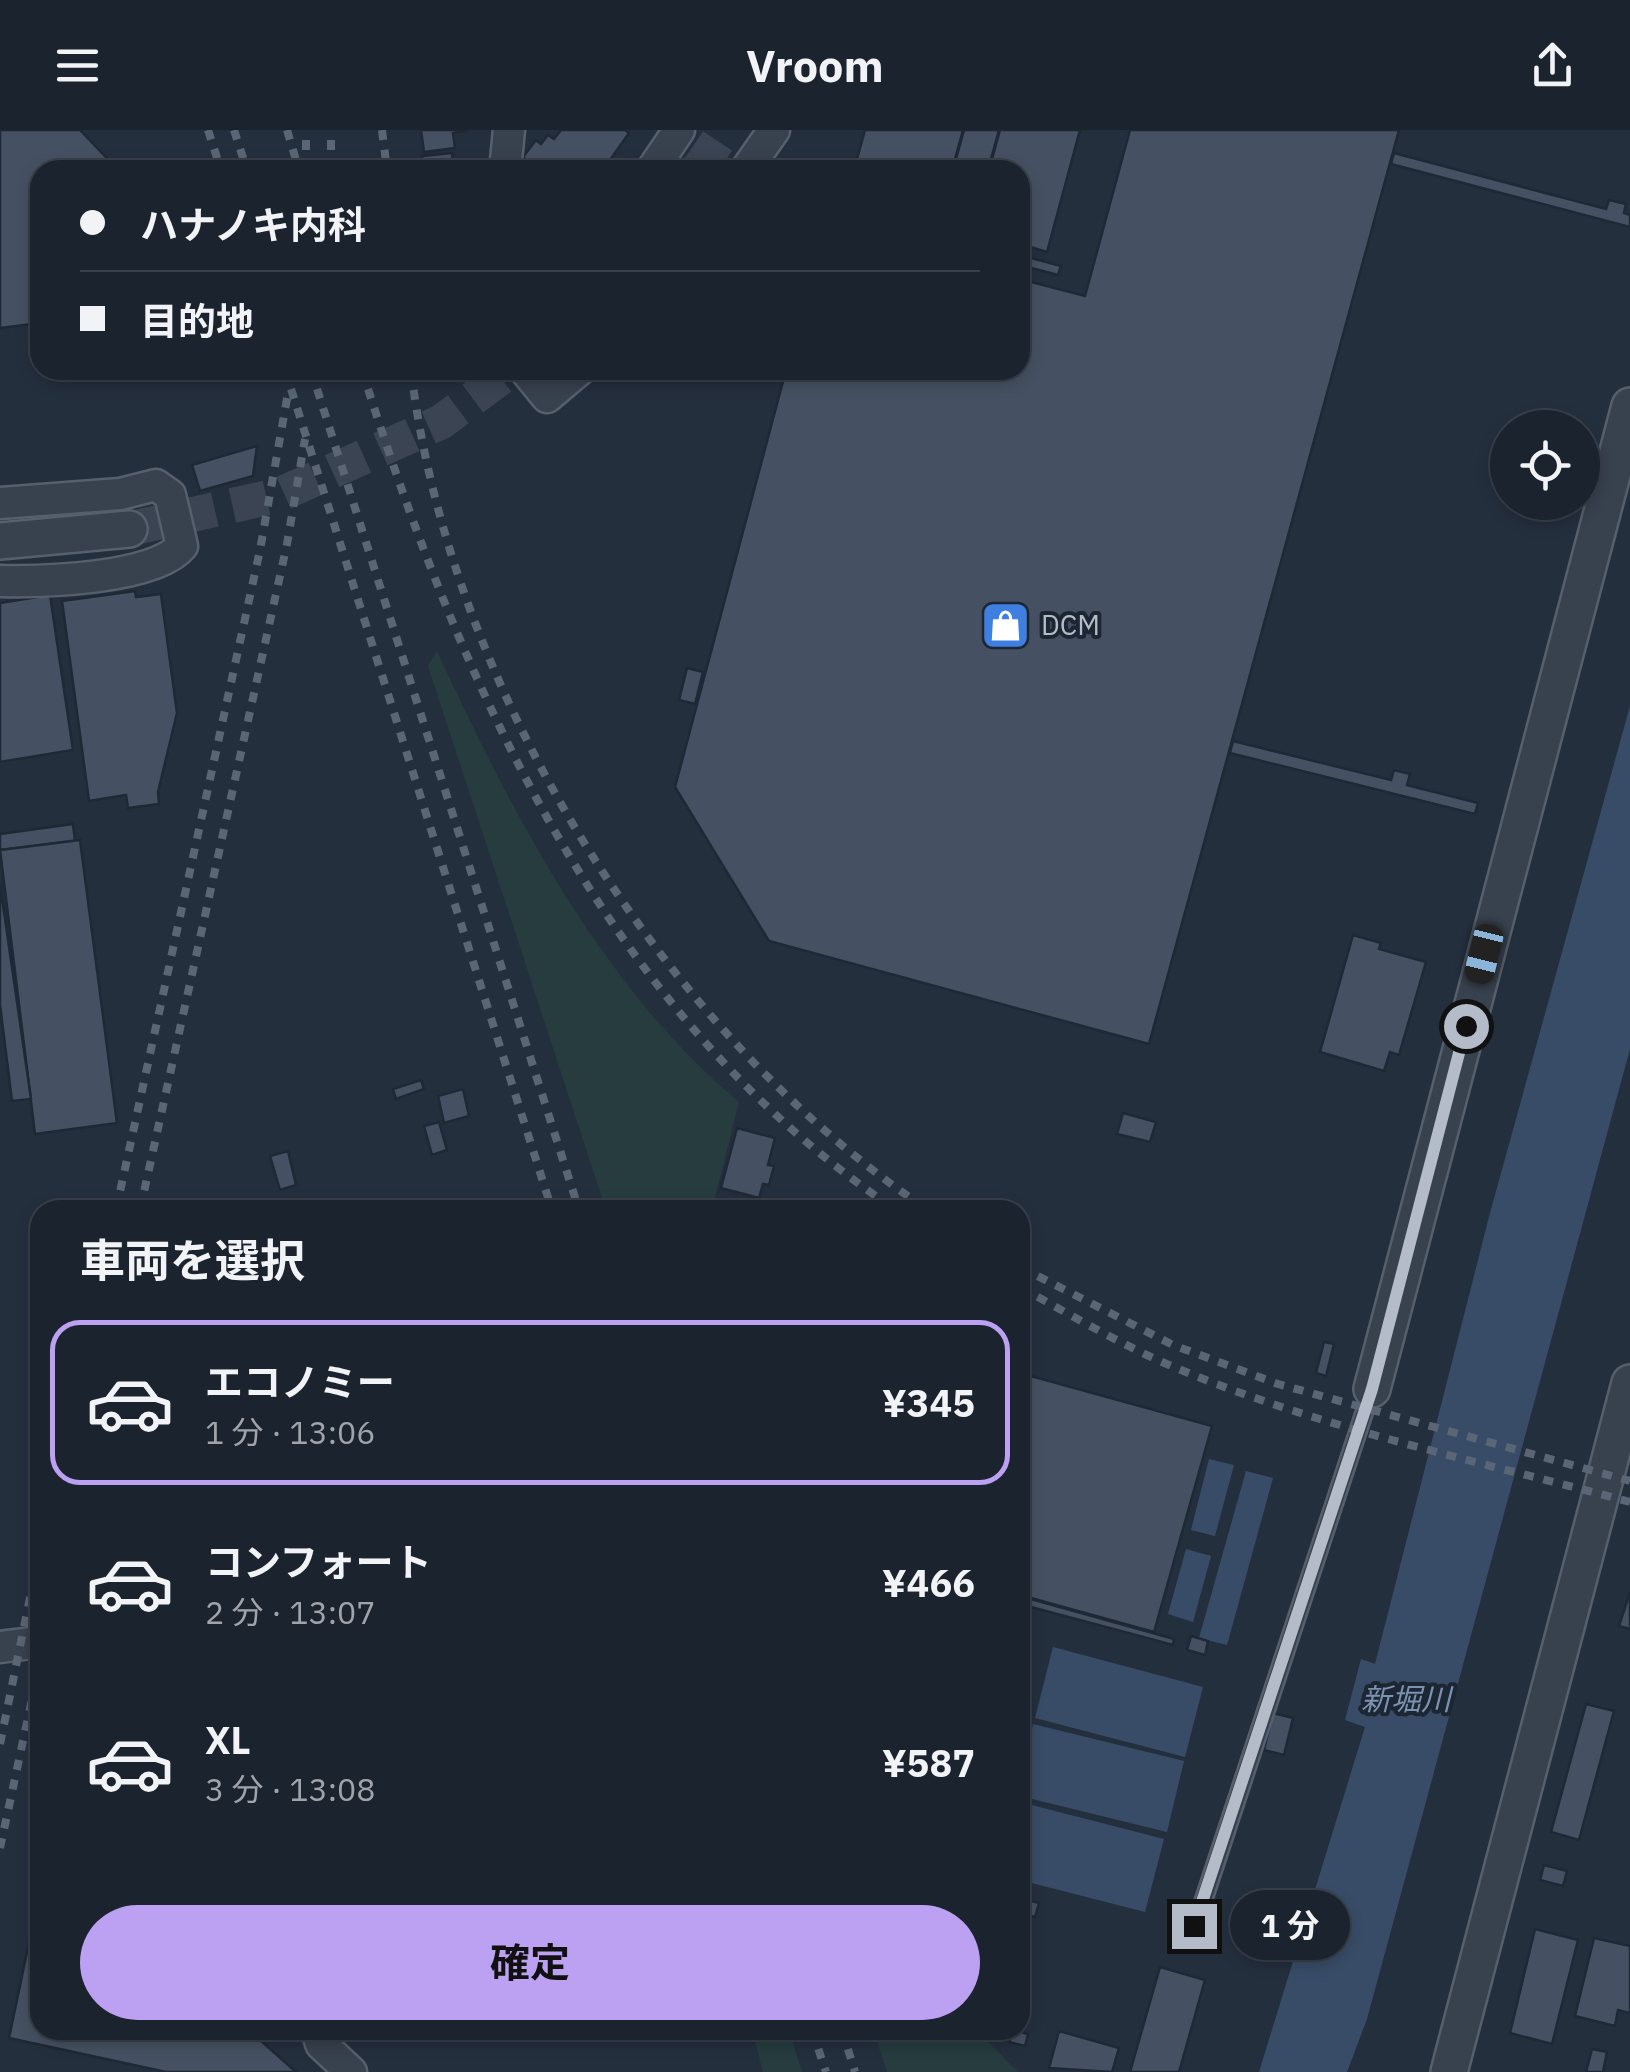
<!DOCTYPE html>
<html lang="ja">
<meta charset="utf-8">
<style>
body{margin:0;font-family:"IBM Plex Sans","Noto Sans JP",sans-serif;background:#242b36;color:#f1f3f6;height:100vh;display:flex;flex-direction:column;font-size:38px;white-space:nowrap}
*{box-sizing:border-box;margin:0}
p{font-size:32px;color:#a0a4aa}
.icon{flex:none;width:55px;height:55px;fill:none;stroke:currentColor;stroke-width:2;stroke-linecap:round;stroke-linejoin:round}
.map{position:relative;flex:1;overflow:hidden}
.panel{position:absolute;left:30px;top:1070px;width:1000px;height:840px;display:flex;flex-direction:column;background:#1b232e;border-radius:30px;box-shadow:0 5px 15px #0003,0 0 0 2px #39404a}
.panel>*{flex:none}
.banner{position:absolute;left:30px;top:30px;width:1000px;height:220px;border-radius:30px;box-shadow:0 5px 15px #0003,0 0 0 2px #39404a;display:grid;align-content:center;height:220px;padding:0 50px;background:#1b232e}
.buttons{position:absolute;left:1490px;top:280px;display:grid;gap:20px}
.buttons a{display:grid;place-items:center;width:110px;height:110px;border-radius:50%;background:#1b232e;box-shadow:0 5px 15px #0003,0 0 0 2px #39404a;font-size:50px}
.end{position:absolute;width:45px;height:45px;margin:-22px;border:12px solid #b4bcc9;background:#111;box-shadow:0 0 0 5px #111}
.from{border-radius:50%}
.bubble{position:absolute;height:70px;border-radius:35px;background:#1b232e;box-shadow:0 5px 15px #0003,0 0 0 2px #39404a;font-size:32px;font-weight:700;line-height:70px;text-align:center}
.car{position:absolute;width:30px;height:60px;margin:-30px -15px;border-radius:12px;box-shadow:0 0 8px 2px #0007;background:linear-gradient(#222 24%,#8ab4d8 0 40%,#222 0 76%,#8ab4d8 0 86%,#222 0)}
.banner b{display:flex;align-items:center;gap:35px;height:95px;font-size:38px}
.banner b+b{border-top:2px solid #39404a}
.banner i{width:25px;height:25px;background:#f1f3f6}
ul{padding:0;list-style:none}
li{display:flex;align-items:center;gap:30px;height:165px;margin:0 20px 15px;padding:0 30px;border:5px solid transparent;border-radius:30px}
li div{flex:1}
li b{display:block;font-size:38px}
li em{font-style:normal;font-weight:700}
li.on{border-color:#bca0f2}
li>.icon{width:90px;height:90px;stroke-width:1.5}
h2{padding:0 50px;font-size:45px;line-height:120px}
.cta{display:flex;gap:20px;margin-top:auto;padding:20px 50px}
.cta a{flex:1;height:115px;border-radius:60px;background:#bca0f2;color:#111;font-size:40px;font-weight:700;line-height:115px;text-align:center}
header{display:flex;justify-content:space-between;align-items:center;height:130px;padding:0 50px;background:#1b232e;font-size:45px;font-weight:700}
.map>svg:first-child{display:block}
.green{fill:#263c3f}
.water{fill:#394c67}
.building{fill:#455162;stroke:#1f2835;stroke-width:2.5}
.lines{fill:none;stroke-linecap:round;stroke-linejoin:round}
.tertiary-tunnel{stroke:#3a4453;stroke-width:35;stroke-dasharray:35 18;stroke-linecap:butt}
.service-casing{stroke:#565f6c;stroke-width:20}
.minor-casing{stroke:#565f6c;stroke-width:35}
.tertiary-casing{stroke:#565f6c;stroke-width:40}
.service{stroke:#38414e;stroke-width:15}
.minor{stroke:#38414e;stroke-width:30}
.tertiary{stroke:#38414e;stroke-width:35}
.rail{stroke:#5a6575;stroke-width:8;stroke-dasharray:10 10;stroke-linecap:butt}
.route{stroke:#b4bcc9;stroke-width:12}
.labels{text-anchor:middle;stroke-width:8;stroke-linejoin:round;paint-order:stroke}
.poi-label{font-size:28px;fill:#b4bcc9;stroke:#1d2633;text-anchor:start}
.water-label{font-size:30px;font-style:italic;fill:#7c92b1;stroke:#1d2633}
</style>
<header><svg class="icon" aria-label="menu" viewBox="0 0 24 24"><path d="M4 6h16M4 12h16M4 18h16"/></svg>Vroom<svg class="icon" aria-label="share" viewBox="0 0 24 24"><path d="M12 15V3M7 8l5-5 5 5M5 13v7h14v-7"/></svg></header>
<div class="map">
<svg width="1630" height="1942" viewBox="0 0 1630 1942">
<rect width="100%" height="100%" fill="#242f3e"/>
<g class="green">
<path d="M 437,521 C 512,683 600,855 739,972 L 712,1080 L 606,1080 L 428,536 Z"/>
<path d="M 752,1900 L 789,1900 L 802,1942 L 763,1942 Z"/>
<path d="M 873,1900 L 977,1900 L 1018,1942 L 887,1942 Z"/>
</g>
<g class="water">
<path d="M 1630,576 L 1630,919 L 1367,1889 L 1347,1942 L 1259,1942 L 1365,1597 L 1345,1590 L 1361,1529 L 1375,1534 L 1490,1083 Z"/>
<path d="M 1209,1329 L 1234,1335 L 1215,1406 L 1191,1400 Z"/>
<path d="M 1246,1341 L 1273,1348 L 1227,1515 L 1199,1508 Z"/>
<path d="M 1186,1419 L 1211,1426 L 1193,1492 L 1168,1484 Z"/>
<path d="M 1053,1517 L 1203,1557 L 1185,1627 L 1035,1588 Z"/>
<path d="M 1033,1594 L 1184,1631 L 1167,1702 L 1020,1666 Z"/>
<path d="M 1020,1672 L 1164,1709 L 1145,1782 L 1020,1750 Z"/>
</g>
<g class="building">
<path d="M 0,0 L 80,0 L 118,40 L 40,40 L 40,193 L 0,198 Z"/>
<path d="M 421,0 L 467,0 L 467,1 L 453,3 L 455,18 L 424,22 Z"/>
<path d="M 561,0 L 625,0 L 629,3 L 603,40 L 539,40 L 523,27 L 536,10 L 541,14 L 548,5 L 554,9 Z"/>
<path d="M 865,0 L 963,0 L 952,40 L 854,40 Z"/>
<path d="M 964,0 L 999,0 L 988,40 L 953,40 Z"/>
<path d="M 1000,0 L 1080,0 L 1047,122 L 1020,114 L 1020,40 L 989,40 Z"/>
<path d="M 1130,0 L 1399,0 L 1149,914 L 769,811 L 675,657 L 786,240 L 1020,240 L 1020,149 L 1085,166 Z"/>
<path d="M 452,23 L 454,40 L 424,40 L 422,26 Z"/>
<path d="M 1394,23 L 1606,79 L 1609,70 L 1626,74 L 1624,83 L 1630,85 L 1630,97 L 1391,34 Z"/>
<path d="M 1020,125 L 1061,136 L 1058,145 L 1020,135 Z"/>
<path d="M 257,316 L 253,346 L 200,361 L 192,335 Z"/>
<path d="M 135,461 L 136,467 L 161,464 L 177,583 L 158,662 L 159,674 L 128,678 L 126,665 L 89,671 L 62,471 Z"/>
<path d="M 50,465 L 73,620 L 0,632 L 0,473 Z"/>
<path d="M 687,538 L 703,542 L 695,574 L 679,570 Z"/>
<path d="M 1233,611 L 1391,650 L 1394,640 L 1410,644 L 1407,655 L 1478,673 L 1475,684 L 1230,623 Z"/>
<path d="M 73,694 L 75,711 L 0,720 L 0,704 Z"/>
<path d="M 80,710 L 117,993 L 35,1004 L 0,720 Z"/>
<path d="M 0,754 L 31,969 L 12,971 L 0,875 Z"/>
<path d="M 1353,805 L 1381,813 L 1379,819 L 1426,832 L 1399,925 L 1390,922 L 1384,941 L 1320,922 Z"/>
<path d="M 421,950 L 424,959 L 396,969 L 393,959 Z"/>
<path d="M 463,959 L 469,986 L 444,993 L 438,966 Z"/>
<path d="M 1123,983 L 1156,992 L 1150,1012 L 1117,1004 Z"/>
<path d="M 439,992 L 447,1020 L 432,1025 L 424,996 Z"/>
<path d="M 737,998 L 775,1008 L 768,1035 L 774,1036 L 769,1055 L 763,1054 L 759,1068 L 721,1058 Z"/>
<path d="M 288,1021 L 296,1055 L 280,1060 L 270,1026 Z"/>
<path d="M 1324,1212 L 1334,1214 L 1326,1246 L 1316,1243 Z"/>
<path d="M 1020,1243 L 1212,1296 L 1154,1502 L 1020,1465 Z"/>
<path d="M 1630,1462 L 1630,1499 L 1619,1496 Z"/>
<path d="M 1020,1466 L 1174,1509 L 1173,1515 L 1020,1474 Z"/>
<path d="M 1191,1506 L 1208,1511 L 1205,1525 L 1187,1520 Z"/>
<path d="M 1586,1574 L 1614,1581 L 1579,1710 L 1551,1702 Z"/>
<path d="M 1273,1583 L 1293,1588 L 1284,1625 L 1264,1620 Z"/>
<path d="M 1544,1735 L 1567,1741 L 1563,1756 L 1540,1750 Z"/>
<path d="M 40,1760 L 40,1900 L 249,1900 L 296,1942 L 166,1942 L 9,1908 Z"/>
<path d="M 1020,1768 L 1039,1773 L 1035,1787 L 1020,1783 Z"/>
<path d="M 1535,1799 L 1578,1810 L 1552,1914 L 1510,1903 Z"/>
<path d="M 1594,1808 L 1630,1816 L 1630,1883 L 1618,1880 L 1615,1896 L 1575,1886 Z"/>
<path d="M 1160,1837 L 1205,1850 L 1179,1942 L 1130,1942 Z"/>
<path d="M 1013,1900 L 1028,1904 L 1025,1916 L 1009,1912 Z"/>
<path d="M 1059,1901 L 1119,1918 L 1112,1942 L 1049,1938 Z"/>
<path d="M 1592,1919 L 1607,1922 L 1603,1942 L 1586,1942 Z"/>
</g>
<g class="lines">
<g class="tertiary-tunnel">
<path d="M 698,40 L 725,0"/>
<path d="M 129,399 L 279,365 L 441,292 L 511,240"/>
</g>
<defs>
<path id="service" d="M 1195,1796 L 1372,1259"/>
<g id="minor">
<path d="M 505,40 L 509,0"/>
<path d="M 652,40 L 679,0"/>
<path d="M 746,40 L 774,0"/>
<path d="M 525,240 L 547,267 L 579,240"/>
<path d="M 0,373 L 120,364 L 156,355 L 170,365 L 182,416 C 155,449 42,452 0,451"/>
<path d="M 0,1517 L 40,1512"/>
<path d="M 317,1900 L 321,1914 L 351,1942"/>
</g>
<g id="tertiary">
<path d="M 0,411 L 129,399"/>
<path d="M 1372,1259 L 1630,276"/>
<path d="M 1449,1942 L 1630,1253"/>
</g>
</defs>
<use href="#service" class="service-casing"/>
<use href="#minor" class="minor-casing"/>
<use href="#tertiary" class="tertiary-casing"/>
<use href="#service" class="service"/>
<use href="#minor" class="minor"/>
<use href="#tertiary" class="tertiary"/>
<g class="rail">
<path d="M 208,0 L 221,40"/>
<path d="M 234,0 L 247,40"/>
<path d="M 287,0 L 299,40"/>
<path d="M 382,0 L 387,40"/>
<path d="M 306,40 L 306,0"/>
<path d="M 331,40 L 331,0"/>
<path d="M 285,240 L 552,1080"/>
<path d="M 311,240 L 579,1080"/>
<path d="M 362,240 C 463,561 607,886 896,1080"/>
<path d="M 411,240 C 449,558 662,902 928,1080"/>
<path d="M 116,1080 L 260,420 L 288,263"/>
<path d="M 140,1080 L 287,414 L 305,309"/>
<path d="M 1020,1137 L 1173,1215 L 1278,1254 L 1630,1351"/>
<path d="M 1020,1157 C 1067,1183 1113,1210 1162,1232 C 1310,1296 1474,1330 1630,1372"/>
<path d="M 0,1614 L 40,1419"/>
<path d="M 0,1718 L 40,1532"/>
<path d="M 812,1900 L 826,1942"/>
<path d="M 842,1900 L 855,1942"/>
</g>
</g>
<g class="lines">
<path class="route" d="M 1194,1796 L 1372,1259 L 1466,896"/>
</g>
<defs>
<symbol id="shop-square" viewBox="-11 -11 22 22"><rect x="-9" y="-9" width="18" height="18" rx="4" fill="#3f7fe0" stroke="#1d2633"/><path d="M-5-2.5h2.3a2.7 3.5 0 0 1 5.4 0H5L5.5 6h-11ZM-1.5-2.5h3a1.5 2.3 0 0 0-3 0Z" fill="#fff"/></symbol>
</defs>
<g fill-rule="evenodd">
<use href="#shop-square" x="978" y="468" width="55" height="55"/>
</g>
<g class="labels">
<g class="poi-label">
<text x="1041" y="505">DCM</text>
</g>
<g class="water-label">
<text x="1406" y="1580">新堀川</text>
</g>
</g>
</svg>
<div class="buttons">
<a><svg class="icon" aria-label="locate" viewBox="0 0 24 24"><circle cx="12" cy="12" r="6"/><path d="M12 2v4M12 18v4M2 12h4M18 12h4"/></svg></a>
</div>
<i class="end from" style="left:1466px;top:896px"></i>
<i class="end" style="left:1194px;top:1796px"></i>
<div class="bubble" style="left:1230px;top:1760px;width:120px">1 分</div>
<i class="car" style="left:1484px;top:824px;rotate:194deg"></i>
<div class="banner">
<b><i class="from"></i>ハナノキ内科</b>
<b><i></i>目的地</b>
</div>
<section class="panel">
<h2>車両を選択</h2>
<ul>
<li class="on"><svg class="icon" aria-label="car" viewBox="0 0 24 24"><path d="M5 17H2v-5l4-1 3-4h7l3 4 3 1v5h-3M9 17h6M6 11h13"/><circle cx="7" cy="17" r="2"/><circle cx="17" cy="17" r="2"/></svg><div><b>エコノミー</b><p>1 分 · 13:06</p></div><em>¥345</em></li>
<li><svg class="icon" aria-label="car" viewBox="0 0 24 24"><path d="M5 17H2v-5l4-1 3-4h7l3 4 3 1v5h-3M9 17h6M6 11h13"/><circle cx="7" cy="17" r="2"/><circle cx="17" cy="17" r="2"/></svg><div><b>コンフォート</b><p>2 分 · 13:07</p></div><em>¥466</em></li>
<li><svg class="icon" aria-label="car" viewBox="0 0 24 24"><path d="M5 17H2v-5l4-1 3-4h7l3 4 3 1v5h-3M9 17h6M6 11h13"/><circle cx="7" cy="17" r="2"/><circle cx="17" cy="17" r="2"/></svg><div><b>XL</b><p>3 分 · 13:08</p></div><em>¥587</em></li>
</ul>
<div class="cta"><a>確定</a></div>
</section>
</div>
